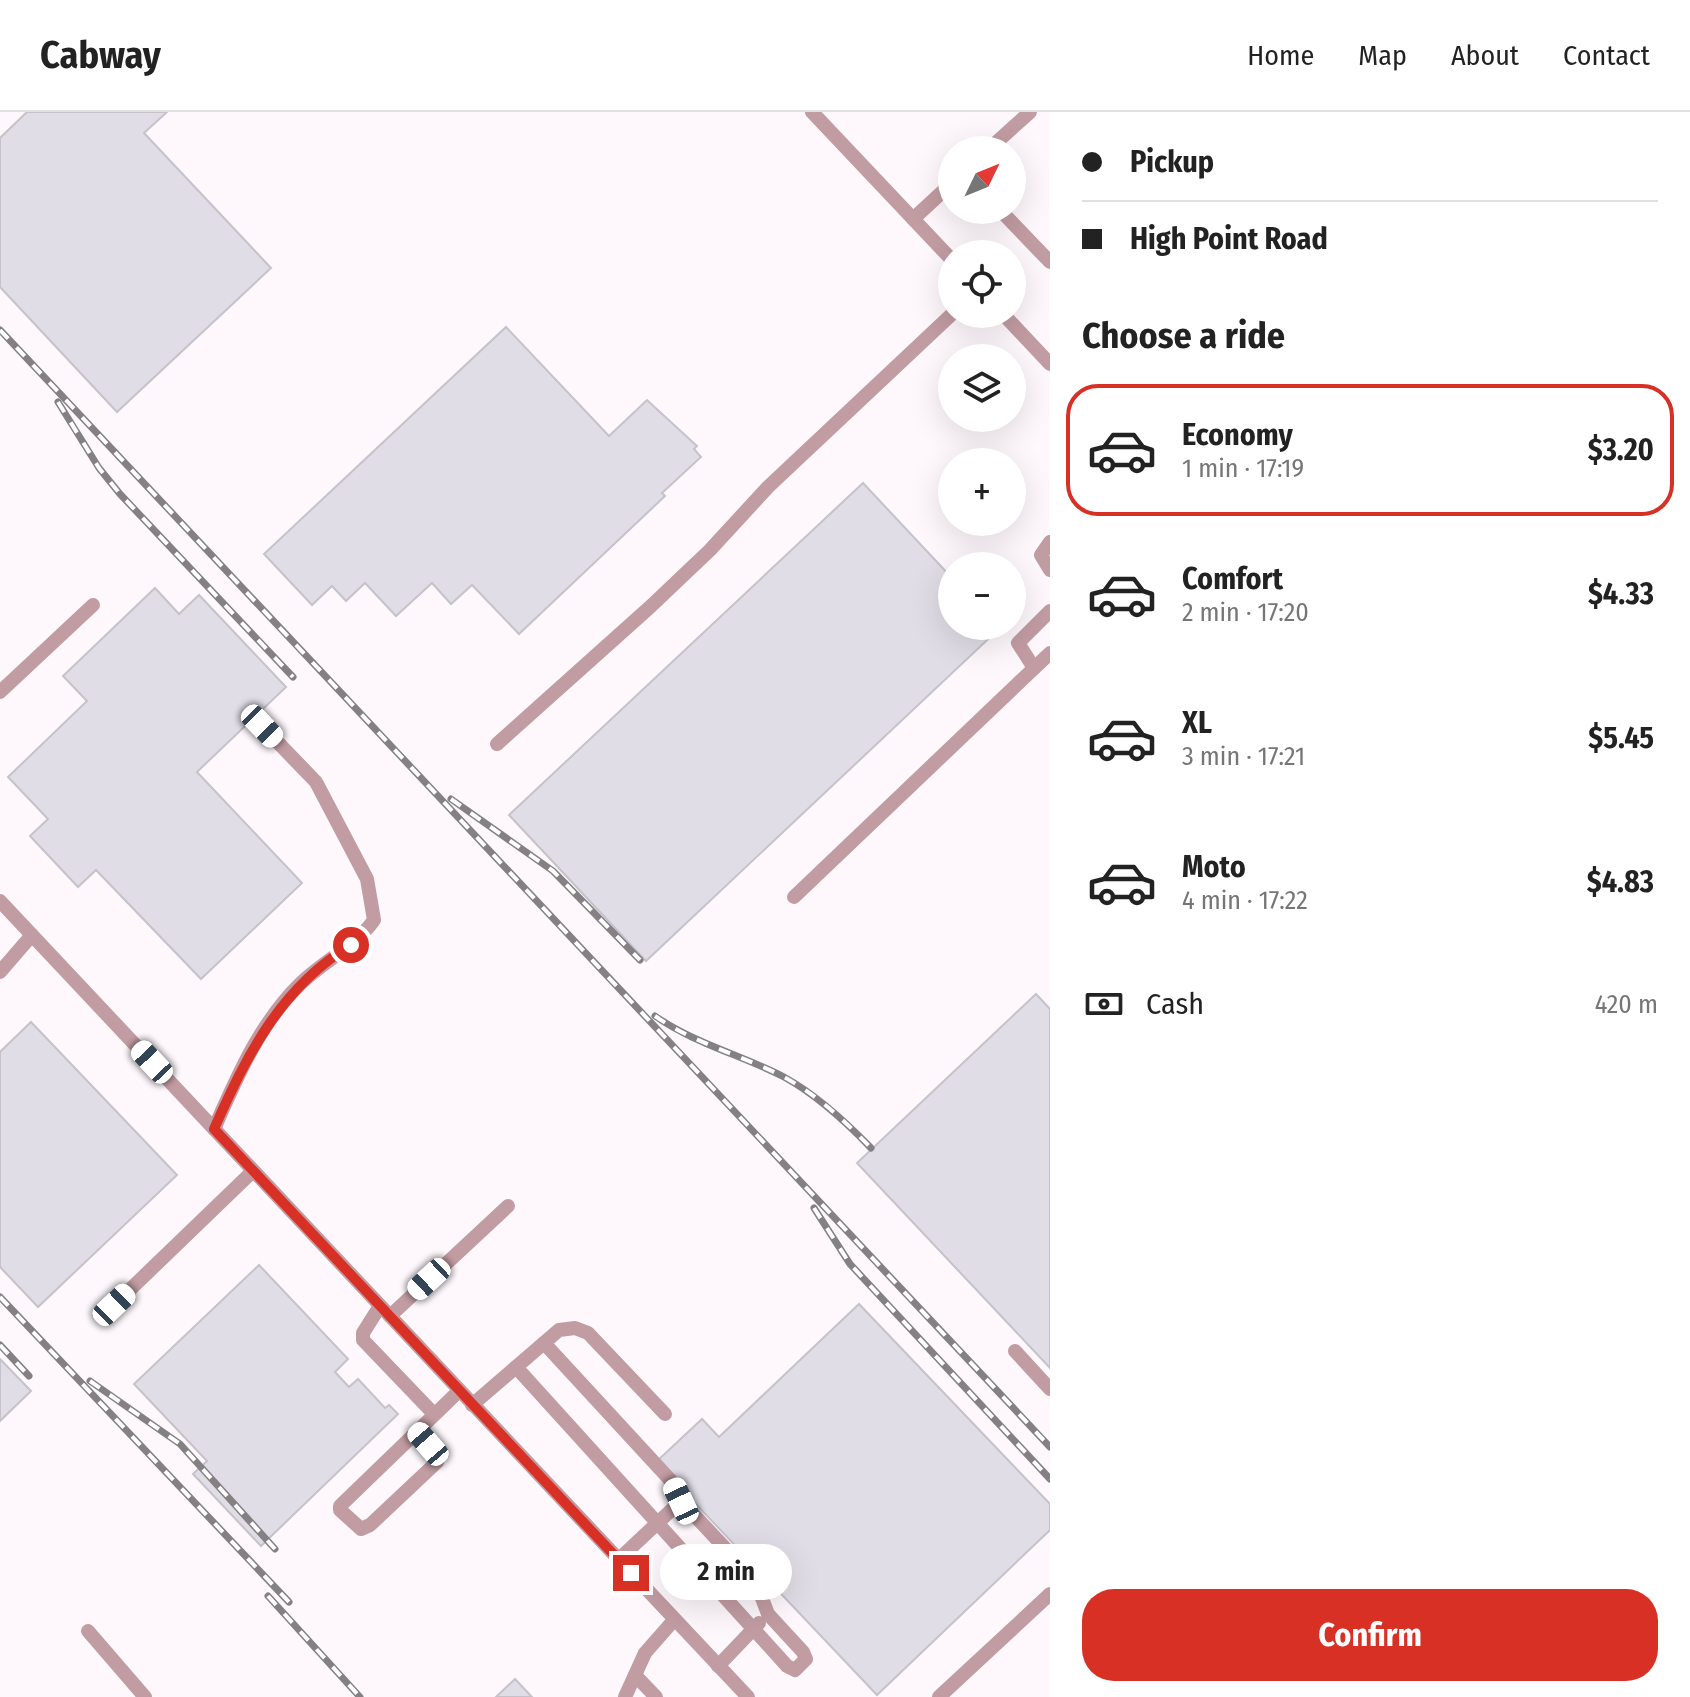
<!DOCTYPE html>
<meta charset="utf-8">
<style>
body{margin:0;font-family:"Fira Sans Condensed",sans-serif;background:#f2f2f2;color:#222;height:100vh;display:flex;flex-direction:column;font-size:30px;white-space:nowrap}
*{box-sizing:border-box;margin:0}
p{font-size:26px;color:#767676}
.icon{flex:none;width:44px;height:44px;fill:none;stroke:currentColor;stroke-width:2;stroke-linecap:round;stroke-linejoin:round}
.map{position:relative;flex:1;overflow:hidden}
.details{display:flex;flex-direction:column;background:#fff;width:640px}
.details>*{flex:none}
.banner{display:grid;align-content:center;height:176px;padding:0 32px;background:#fff}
.needle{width:52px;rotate:47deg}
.fabs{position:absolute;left:938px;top:24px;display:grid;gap:16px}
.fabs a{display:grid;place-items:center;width:88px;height:88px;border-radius:50%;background:#fff;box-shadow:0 8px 32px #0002;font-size:40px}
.end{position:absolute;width:36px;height:36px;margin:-18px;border:10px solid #d93025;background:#fff;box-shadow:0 0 0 4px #fff}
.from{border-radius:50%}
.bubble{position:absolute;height:56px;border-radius:28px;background:#fff;box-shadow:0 8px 32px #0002;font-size:26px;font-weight:700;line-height:56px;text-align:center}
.car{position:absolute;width:24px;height:48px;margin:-24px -12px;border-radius:10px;box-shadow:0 0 6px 2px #0007;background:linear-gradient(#fff 24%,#345 0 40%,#fff 0 76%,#345 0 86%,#fff 0)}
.banner b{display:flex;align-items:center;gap:28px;height:76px;font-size:30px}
.banner b+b{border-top:2px solid #e0e0e0}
.banner i{width:20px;height:20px;background:#222}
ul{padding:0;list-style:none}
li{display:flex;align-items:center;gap:24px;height:132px;margin:0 16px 12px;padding:0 16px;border:4px solid transparent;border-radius:32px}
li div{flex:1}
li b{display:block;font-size:30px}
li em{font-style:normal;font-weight:700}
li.on{border-color:#d93025}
li>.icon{width:72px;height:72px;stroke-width:1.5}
h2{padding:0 32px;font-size:36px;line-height:96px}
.pay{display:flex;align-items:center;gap:20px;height:88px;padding:0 32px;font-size:30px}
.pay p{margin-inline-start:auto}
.action{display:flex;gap:16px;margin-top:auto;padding:16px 32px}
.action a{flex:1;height:92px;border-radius:32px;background:#d93025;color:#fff;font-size:32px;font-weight:700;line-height:92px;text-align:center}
header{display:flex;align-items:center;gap:48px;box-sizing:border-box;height:112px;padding:0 40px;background:#fff;border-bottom:2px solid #e0e0e0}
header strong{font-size:38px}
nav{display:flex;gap:44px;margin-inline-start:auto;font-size:28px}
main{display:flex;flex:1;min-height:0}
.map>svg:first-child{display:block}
.building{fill:#e0dde6;stroke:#c5c2ca;stroke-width:2}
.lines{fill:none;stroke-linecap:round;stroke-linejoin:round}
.minor{stroke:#c19ca2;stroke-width:14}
.rail-casing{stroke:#848083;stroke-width:7}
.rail{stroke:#fff;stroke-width:4;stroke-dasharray:12;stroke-linecap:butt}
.route{stroke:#d93025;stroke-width:10}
</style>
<header>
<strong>Cabway</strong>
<nav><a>Home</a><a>Map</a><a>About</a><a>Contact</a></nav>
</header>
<main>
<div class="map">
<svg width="1050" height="1585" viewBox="0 0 1050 1585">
<rect width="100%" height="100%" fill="#fef8fd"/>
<g class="building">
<path d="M 27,0 L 167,0 L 144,21 L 271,156 L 117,300 L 0,175 L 0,26 Z"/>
<path d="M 506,215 L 609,324 L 647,288 L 697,334 L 694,337 L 701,345 L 662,381 L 665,384 L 519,522 L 472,473 L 451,492 L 432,471 L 396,504 L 365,471 L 346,489 L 332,474 L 312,493 L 264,442 Z"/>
<path d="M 863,371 L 952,466 L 952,514 L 1000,516 L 646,849 L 509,703 Z"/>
<path d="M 155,476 L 179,502 L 199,483 L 286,575 L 197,660 L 302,771 L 201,867 L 96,758 L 78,775 L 30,724 L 48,707 L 8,665 L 87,589 L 63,564 Z"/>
<path d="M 1036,882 L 1050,897 L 1050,1256 L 857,1051 Z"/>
<path d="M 31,910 L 177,1063 L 38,1195 L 0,1155 L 0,940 Z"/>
<path d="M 259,1153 L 348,1247 L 335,1260 L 349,1275 L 358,1267 L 385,1296 L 389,1293 L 398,1302 L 261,1434 L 193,1362 L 207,1349 L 134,1272 Z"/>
<path d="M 859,1192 L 1050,1392 L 1050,1418 L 877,1583 L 656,1350 L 702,1307 L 719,1325 Z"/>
<path d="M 0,1247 L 31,1279 L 0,1309 Z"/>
<path d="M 515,1567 L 532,1585 L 496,1585 Z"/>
</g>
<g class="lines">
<g class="minor">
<path d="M 812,0 L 952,148"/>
<path d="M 988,38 L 1030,0"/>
<path d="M 1000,98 L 1050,150"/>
<path d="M 913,107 L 952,71"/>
<path d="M 1003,202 L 1050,252"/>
<path d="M 1050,430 L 1041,443 L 1050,458"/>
<path d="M 1034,556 L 1018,531 L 1050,499"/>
<path d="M 0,580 L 93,493"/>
<path d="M 497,632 L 650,495 L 710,438 L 768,375 L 952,202"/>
<path d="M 794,785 L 1050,541"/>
<path d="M 0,789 L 748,1585"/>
<path d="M 0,860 L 32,823"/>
<path d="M 214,1017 C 237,965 259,913 299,873 C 323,849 355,835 374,808 L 367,767 L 316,670 L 262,614"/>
<path d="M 114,1193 L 253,1059"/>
<path d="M 380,1194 L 363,1221 L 363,1228 L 433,1301"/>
<path d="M 390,1204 L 508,1094"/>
<path d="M 544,1231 L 673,1371 L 681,1389 L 618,1448"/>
<path d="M 1015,1239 L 1050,1277"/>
<path d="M 516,1255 L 787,1554 L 795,1558 L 806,1547 L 803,1540 L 768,1502 L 755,1468 L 681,1389"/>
<path d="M 472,1293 L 559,1218 L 575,1216 L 588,1221 L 665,1302"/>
<path d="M 417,1319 L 438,1344 L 437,1350 L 370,1413 L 361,1417 L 340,1398 L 340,1394 L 459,1279"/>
<path d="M 88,1519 L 145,1585"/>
<path d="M 718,1554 L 759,1511"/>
<path d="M 635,1563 L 656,1585"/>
<path d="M 625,1585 L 645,1541 L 674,1508"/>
<path d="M 939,1585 L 1050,1482"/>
</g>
<defs>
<g id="rail">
<path d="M 0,218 L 1050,1335"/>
<path d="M 58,290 L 99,356 L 120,382 L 293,565"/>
<path d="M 451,687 L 553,759 L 640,848"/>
<path d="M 655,904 C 695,932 742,943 784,965 C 817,983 845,1009 871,1036"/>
<path d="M 814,1096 L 850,1152 L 1050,1367"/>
<path d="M 0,1185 L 289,1490"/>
<path d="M 0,1233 L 29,1264"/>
<path d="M 90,1269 L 180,1332 L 275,1437"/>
<path d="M 268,1484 L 360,1585"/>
</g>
</defs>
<use href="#rail" class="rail-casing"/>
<use href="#rail" class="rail"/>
</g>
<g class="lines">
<path class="route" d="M 351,833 C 280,876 247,943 214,1017 L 631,1461"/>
</g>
</svg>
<div class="fabs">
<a><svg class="needle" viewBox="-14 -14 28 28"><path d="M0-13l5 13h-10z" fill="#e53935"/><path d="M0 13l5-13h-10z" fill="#767676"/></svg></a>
<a><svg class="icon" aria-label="locate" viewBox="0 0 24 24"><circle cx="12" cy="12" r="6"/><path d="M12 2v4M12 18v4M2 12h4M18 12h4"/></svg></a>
<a><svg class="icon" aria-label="layers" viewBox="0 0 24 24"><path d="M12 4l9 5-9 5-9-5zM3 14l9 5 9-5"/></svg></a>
<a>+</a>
<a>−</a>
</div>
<i class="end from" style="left:351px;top:833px"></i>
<i class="end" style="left:631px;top:1461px"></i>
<div class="bubble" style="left:660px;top:1432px;width:132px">2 min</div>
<i class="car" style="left:262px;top:614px;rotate:136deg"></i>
<i class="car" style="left:152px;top:950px;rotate:317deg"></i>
<i class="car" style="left:429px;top:1167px;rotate:227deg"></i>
<i class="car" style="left:114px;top:1193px;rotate:46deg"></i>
<i class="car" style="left:428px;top:1332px;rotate:319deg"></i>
<i class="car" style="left:681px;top:1389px;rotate:335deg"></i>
</div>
<section class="details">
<div class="banner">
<b><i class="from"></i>Pickup</b>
<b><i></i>High Point Road</b>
</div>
<h2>Choose a ride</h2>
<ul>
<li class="on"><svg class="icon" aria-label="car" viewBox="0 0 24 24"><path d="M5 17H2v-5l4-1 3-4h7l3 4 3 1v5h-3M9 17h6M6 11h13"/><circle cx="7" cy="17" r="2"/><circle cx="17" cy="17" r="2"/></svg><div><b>Economy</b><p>1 min · 17:19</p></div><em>$3.20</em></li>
<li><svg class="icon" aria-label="car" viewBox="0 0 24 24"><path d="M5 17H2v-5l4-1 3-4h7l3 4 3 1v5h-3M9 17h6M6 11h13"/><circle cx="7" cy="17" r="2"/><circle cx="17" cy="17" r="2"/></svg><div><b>Comfort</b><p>2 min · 17:20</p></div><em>$4.33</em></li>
<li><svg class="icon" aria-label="car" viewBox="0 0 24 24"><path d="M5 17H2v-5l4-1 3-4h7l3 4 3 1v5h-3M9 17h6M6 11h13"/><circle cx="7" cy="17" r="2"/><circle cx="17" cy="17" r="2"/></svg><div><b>XL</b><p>3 min · 17:21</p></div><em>$5.45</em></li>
<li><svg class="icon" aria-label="car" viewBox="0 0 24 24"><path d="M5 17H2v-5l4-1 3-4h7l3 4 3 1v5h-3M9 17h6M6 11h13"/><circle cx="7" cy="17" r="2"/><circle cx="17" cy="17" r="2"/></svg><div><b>Moto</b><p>4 min · 17:22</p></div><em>$4.83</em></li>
</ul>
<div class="pay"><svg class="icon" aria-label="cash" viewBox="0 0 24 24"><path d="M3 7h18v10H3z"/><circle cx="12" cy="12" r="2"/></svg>Cash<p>420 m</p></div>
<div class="action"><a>Confirm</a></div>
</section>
</main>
